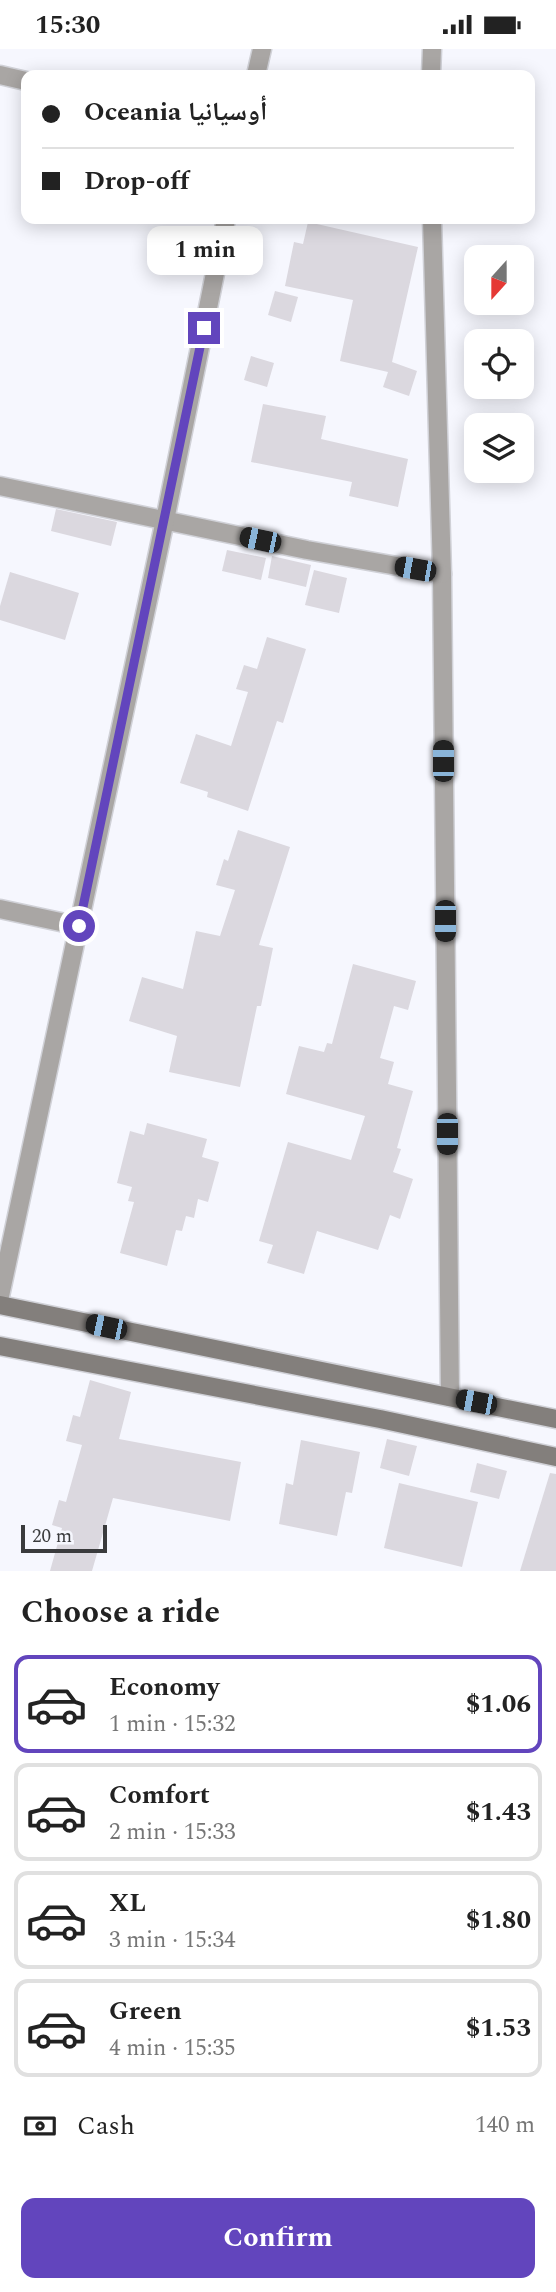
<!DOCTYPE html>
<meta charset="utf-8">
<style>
body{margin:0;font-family:Spectral,"Noto Naskh Arabic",serif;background:#f2f2f2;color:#222;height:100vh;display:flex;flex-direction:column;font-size:26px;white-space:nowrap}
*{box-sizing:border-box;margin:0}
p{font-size:23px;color:#767676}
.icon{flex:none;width:38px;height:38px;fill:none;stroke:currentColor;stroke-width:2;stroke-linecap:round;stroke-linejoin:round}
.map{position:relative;height:1522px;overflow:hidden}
.drawer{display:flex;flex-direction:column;background:#fff;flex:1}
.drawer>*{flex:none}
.banner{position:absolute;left:21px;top:21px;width:514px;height:154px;border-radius:14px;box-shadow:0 4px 18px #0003;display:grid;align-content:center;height:154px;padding:0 21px;background:#fff}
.needle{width:46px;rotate:201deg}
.tools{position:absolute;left:464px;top:196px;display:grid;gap:14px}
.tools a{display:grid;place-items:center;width:70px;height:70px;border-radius:14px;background:#fff;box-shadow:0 4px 18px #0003;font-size:35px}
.scale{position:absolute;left:21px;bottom:18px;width:86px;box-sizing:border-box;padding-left:7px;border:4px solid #3a3b3d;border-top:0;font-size:19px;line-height:24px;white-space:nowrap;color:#3a3b3d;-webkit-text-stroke:5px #f6f7fe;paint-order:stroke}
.end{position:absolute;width:32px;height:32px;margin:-16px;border:9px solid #6245bd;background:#fff;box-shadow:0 0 0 4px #fff}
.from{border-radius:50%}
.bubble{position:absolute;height:49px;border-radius:14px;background:#fff;box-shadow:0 4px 18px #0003;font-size:23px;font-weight:700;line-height:49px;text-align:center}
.car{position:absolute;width:21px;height:42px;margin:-21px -10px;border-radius:9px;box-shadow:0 0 5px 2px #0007;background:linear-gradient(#222 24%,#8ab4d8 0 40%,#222 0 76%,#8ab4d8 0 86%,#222 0)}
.banner b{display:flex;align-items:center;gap:24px;height:66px;font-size:26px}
.banner b+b{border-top:2px solid #e0e0e0}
.banner i{width:18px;height:18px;background:#222}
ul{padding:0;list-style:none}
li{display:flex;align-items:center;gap:21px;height:98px;margin:0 14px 10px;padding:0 7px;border:4px solid #e0e0e0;border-radius:14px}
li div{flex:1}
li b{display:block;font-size:26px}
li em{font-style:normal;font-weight:700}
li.selected{border-color:#6245bd}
li>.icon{width:63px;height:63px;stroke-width:1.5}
h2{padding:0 21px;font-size:32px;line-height:84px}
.pay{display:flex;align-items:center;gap:18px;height:77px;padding:0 21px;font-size:26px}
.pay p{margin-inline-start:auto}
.action{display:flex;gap:14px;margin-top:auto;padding:14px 21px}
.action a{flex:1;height:80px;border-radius:14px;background:#6245bd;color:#fff;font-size:28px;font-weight:700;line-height:80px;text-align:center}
.status{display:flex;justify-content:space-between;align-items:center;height:49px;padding:0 35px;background:#fff;direction:ltr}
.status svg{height:19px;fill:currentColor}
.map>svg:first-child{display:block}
.building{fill:#dbd8df}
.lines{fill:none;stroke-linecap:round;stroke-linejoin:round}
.street-casing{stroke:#d0d1d7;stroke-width:21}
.secondary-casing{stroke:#d0d1d7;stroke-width:21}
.street{stroke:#a9a6a4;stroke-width:18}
.secondary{stroke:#837f7c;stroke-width:18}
.route{stroke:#6245bd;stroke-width:9}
</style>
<div class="status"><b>15:30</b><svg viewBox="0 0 49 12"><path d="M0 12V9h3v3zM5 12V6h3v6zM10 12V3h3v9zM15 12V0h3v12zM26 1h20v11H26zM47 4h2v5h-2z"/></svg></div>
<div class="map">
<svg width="556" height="1522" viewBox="0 0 556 1522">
<rect width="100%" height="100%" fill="#f6f7fe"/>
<g class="building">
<path d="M 308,173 L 418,198 L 392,313 L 417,322 L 409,347 L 383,338 L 388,323 L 340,312 L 353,251 L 285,237 L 294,193 L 303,195 Z"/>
<path d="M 275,242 L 298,248 L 291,273 L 268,266 Z"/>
<path d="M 251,307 L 274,314 L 267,338 L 244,331 Z"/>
<path d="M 263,355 L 326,367 L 321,390 L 408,410 L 398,458 L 349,447 L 352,433 L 251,413 Z"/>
<path d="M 56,460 L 117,473 L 111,497 L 51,482 Z"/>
<path d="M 227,501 L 266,509 L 261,531 L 222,522 Z"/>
<path d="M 272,507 L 311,516 L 306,538 L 268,529 Z"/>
<path d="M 314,521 L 347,529 L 339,564 L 305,556 Z"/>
<path d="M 10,523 L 79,544 L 65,591 L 0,571 L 0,557 Z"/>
<path d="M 267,588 L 306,600 L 283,674 L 277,672 L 248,762 L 207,748 L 208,743 L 180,734 L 196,685 L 231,697 L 248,643 L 236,640 L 244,616 L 257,620 Z"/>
<path d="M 238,781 L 290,798 L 259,896 L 273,899 L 261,957 L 257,957 L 240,1038 L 169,1023 L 177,987 L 129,972 L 142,928 L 183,940 L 196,882 L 220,887 L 235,841 L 216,836 L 224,810 L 228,812 Z"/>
<path d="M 353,915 L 416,932 L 408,961 L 394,957 L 380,1009 L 394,1013 L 388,1035 L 413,1042 L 397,1099 L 401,1100 L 393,1123 L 413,1130 L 400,1170 L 390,1166 L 378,1201 L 317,1182 L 304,1225 L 267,1214 L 273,1196 L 259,1192 L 288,1093 L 351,1111 L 365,1067 L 286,1045 L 299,997 L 324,1003 L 327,994 L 332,995 Z"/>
<path d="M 147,1074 L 207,1090 L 202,1108 L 219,1113 L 208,1153 L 198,1150 L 194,1169 L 186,1167 L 182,1182 L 176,1181 L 167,1217 L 120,1204 L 134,1153 L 128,1152 L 132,1138 L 117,1134 L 130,1082 L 144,1086 Z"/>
<path d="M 90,1331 L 131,1343 L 119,1390 L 241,1413 L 230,1472 L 113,1449 L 92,1522 L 50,1522 L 62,1479 L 52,1476 L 59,1451 L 66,1453 L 82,1396 L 66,1392 L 73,1366 L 80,1368 Z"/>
<path d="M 387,1390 L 417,1397 L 409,1427 L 380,1419 Z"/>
<path d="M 301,1391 L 360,1403 L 352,1444 L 346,1443 L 337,1487 L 279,1475 L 286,1434 L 293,1436 Z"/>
<path d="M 477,1414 L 507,1422 L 499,1450 L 470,1443 Z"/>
<path d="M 550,1424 L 556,1425 L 556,1522 L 520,1522 Z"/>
<path d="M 399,1434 L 478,1453 L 462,1518 L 384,1499 Z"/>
</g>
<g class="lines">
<defs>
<g id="street">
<path d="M 0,26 L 26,32"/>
<path d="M 256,26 L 262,0"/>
<path d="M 431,26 L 432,0"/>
<path d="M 432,170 L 442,525 L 450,1348"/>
<path d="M 0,437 L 307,501 L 442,525"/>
<path d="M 0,860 L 79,877"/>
<path d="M 0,1247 L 165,471 L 226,170"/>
</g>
<g id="secondary">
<path d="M 0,1256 L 556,1370"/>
<path d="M 0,1297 L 380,1370 L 556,1408"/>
</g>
</defs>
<use href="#street" class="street-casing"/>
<use href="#secondary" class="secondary-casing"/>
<use href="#street" class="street"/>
<use href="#secondary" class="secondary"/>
</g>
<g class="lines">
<path class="route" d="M 79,877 L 204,279"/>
</g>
</svg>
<div class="tools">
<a><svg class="needle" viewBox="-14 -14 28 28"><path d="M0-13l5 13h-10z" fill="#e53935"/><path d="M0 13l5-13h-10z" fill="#767676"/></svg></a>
<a><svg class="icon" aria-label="locate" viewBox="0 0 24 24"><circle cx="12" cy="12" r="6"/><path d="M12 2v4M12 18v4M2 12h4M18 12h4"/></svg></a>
<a><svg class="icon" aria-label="layers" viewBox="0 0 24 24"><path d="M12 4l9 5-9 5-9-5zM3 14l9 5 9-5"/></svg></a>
</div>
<div class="scale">20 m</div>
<i class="end from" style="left:79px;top:877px"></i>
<i class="end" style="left:204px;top:279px"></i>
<div class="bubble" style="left:147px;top:177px;width:116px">1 min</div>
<i class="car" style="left:260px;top:491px;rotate:282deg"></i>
<i class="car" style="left:415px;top:520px;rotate:280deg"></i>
<i class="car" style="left:443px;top:712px;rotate:0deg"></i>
<i class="car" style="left:445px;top:872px;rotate:180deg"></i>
<i class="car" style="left:447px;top:1085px;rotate:180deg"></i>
<i class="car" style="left:106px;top:1278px;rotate:282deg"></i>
<i class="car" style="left:476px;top:1353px;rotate:281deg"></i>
<div class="banner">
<b><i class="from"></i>Oceania أوسيانيا</b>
<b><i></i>Drop-off</b>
</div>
</div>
<section class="drawer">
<h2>Choose a ride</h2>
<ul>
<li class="selected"><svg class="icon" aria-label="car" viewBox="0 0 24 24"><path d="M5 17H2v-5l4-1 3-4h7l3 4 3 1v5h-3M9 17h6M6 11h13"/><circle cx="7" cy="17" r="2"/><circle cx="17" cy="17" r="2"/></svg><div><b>Economy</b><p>1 min · 15:32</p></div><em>$1.06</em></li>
<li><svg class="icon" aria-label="car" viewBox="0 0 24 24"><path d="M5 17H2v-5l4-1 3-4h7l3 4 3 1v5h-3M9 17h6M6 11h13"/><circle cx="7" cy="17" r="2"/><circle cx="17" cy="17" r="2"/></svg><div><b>Comfort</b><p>2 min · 15:33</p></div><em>$1.43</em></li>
<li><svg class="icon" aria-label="car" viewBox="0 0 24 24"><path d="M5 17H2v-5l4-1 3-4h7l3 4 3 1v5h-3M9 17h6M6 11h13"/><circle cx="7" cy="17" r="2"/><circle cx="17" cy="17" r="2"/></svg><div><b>XL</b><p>3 min · 15:34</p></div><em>$1.80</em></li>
<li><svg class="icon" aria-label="car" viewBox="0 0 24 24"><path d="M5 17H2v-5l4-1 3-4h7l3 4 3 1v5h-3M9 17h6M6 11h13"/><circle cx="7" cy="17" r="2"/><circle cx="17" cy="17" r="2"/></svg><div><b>Green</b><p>4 min · 15:35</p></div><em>$1.53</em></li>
</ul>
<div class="pay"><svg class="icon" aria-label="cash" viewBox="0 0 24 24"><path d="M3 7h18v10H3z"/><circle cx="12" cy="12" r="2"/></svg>Cash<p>140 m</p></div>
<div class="action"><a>Confirm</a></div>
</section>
